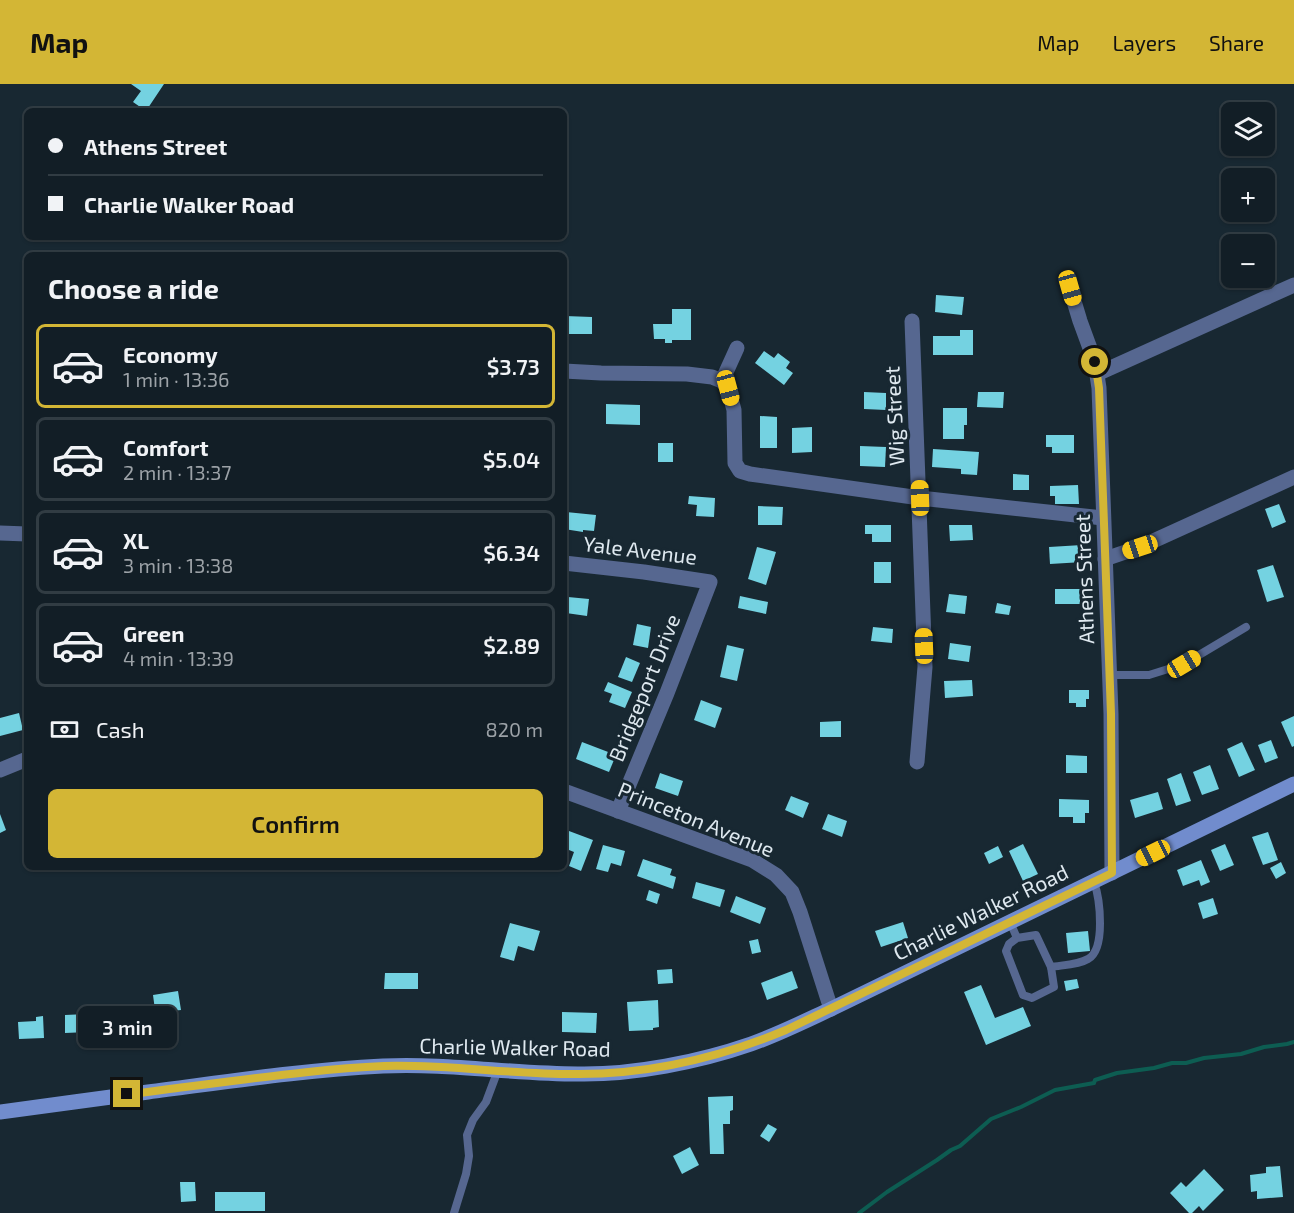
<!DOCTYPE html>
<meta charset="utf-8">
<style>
body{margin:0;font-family:"Exo 2",sans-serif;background:#1b272e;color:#f1f3f6;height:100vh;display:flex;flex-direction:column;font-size:22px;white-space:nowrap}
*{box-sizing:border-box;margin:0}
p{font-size:20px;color:#9ca2a7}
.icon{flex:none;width:33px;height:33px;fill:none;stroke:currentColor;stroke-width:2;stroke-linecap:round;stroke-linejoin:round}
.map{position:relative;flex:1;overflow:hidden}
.side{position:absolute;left:24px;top:168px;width:543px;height:618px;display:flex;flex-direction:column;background:#121e26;border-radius:9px;box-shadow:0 2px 4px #0004,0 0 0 2px #313c43}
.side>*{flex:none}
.hud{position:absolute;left:24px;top:24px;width:543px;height:132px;border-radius:9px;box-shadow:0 2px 4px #0004,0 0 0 2px #313c43;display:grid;align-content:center;height:132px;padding:0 24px;background:#121e26}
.tools{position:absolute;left:1221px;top:18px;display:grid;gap:12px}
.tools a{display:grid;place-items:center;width:54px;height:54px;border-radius:9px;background:#121e26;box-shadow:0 2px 4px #0004,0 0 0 2px #313c43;font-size:30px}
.end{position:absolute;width:27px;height:27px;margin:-14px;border:8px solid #d3b635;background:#111;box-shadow:0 0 0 3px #111}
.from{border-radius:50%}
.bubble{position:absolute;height:42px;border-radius:9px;background:#121e26;box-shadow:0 2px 4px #0004,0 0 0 2px #313c43;font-size:20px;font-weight:600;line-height:42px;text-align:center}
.car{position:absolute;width:18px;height:36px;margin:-18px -9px;border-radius:8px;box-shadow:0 0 4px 2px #0007;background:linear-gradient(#f5c518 24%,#345 0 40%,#f5c518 0 76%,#345 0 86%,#f5c518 0)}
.hud b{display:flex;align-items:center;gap:21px;height:57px;font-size:22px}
.hud b+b{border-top:2px solid #313c43}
.hud i{width:15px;height:15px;background:#f1f3f6}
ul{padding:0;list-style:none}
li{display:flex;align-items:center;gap:18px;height:84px;margin:0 12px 9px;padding:0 12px;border:3px solid #313c43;border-radius:9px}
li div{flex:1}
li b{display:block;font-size:22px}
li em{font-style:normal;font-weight:600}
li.selected{border-color:#d3b635}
li>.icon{width:54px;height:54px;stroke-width:1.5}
h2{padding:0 24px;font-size:27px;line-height:72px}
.pay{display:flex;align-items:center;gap:15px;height:66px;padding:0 24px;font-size:22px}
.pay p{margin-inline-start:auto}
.action{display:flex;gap:12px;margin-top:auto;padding:12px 24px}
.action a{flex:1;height:69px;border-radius:9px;background:#d3b635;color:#111;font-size:24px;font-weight:600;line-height:69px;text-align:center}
header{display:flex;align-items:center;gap:36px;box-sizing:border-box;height:84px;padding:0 30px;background:#d3b635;color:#111}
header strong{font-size:28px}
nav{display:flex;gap:33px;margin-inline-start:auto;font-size:21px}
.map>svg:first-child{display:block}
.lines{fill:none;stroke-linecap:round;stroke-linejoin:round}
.stream{stroke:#0d5d52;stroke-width:4}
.building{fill:#74d2e1}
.lane{stroke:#566790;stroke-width:8}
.street{stroke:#566790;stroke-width:15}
.secondary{stroke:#718ccd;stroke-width:15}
.route{stroke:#d3b635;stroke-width:8}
.labels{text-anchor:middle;stroke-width:6;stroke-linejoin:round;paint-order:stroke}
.street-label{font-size:21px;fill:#dfe9f0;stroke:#182832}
</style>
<header>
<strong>Map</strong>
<nav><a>Map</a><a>Layers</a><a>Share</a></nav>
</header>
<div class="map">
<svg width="1294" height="1129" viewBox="0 0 1294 1129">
<rect width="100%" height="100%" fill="#182832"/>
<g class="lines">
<path class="stream" d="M 859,1129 L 887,1108 L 937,1076 L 951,1066 L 960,1062 L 991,1035 L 1021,1023 L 1055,1006 L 1094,999 L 1095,996 L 1117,989 L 1154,984 L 1172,979 L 1186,979 L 1204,974 L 1241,970 L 1264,963 L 1287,960 L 1294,958"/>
</g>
<g class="building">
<path d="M 131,0 L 164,0 L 146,27 L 133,18 L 141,7 Z"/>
<path d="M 936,211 L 964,213 L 962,231 L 935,228 Z"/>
<path d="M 672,225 L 691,225 L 691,256 L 672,256 L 672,259 L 665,259 L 665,255 L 654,255 L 653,240 L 672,240 Z"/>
<path d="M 565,232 L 592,233 L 592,250 L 564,250 Z"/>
<path d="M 960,246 L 973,246 L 973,271 L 933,271 L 933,252 L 960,252 Z"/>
<path d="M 764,267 L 774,274 L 778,269 L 790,278 L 786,284 L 793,289 L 784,301 L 755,279 Z"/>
<path d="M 864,308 L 886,309 L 886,326 L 864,325 Z"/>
<path d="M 978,308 L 1004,308 L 1003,324 L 977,323 Z"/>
<path d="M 606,320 L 640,321 L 640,341 L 606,340 Z"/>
<path d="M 943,324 L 967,324 L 967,341 L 964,341 L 964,355 L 943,355 Z"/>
<path d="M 760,332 L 777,333 L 777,364 L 760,364 Z"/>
<path d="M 812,343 L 812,368 L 792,369 L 792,344 Z"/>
<path d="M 1046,351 L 1074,351 L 1074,369 L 1052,369 L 1052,363 L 1046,363 Z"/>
<rect x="658" y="359" width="15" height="19"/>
<path d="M 860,362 L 886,363 L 885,383 L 860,382 Z"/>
<path d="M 933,365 L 979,368 L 977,391 L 961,390 L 961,385 L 932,383 Z"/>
<path d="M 1013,390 L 1029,391 L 1029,406 L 1013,406 Z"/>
<path d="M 1078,401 L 1079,420 L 1055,420 L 1055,412 L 1050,412 L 1050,402 Z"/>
<path d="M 689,412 L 715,414 L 714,433 L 696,432 L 697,421 L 688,420 Z"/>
<path d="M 1279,420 L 1286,438 L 1272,444 L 1265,425 Z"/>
<path d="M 758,422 L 783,423 L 782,441 L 758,441 Z"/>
<path d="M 566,428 L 596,431 L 594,447 L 583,446 L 583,448 L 564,445 Z"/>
<path d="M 865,441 L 891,441 L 891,458 L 872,458 L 872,450 L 865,450 Z"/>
<path d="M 949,441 L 972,441 L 973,456 L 950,457 Z"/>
<path d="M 1082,461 L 1083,478 L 1050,480 L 1049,463 Z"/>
<path d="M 757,463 L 776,468 L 766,501 L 748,495 Z"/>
<rect x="874" y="478" width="17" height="21"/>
<path d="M 1273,481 L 1284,513 L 1267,518 L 1257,486 Z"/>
<rect x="1055" y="505" width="25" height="15"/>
<path d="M 949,510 L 967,512 L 965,530 L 946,528 Z"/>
<path d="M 740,512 L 768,518 L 766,530 L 738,524 Z"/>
<path d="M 568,513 L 589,515 L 587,532 L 566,529 Z"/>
<path d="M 997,519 L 1011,522 L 1009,531 L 995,529 Z"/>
<path d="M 637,540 L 651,543 L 648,564 L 633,561 Z"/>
<path d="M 873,543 L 893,545 L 892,559 L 871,557 Z"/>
<path d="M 950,559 L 971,562 L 969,578 L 948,575 Z"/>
<path d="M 727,561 L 744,565 L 737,597 L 720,593 Z"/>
<path d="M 626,573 L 640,579 L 632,598 L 618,593 Z"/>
<path d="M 972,596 L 973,612 L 945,614 L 944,597 Z"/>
<path d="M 608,598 L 632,608 L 625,624 L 609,618 L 612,610 L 604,607 Z"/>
<path d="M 1069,606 L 1089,606 L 1089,615 L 1086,615 L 1086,623 L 1076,623 L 1076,619 L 1069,619 Z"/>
<path d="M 701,616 L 722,624 L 715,644 L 694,636 Z"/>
<path d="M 19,629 L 23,646 L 0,652 L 0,634 Z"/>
<path d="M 1294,632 L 1294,662 L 1292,663 L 1281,638 Z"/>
<path d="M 841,637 L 841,653 L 820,653 L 820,638 Z"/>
<path d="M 1271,656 L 1278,674 L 1265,679 L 1258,661 Z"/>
<path d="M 582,658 L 616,671 L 609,688 L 576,675 Z"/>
<path d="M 1242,658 L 1255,686 L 1239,693 L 1227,665 Z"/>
<path d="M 1066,671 L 1087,672 L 1087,689 L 1066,689 Z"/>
<path d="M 1210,681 L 1219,705 L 1202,711 L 1193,688 Z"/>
<path d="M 660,689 L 683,697 L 678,712 L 655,704 Z"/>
<path d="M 1181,689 L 1191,717 L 1176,722 L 1167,695 Z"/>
<path d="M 1158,708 L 1163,725 L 1135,734 L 1130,716 Z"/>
<path d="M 791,712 L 809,719 L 803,734 L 785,726 Z"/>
<path d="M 1059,715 L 1089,716 L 1089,729 L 1085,729 L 1085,739 L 1073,739 L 1073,733 L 1059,733 Z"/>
<path d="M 0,730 L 6,746 L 0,749 Z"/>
<path d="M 828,730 L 847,737 L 842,753 L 822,745 Z"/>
<path d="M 569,747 L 593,756 L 581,787 L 569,782 L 574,768 L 564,764 L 564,760 Z"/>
<path d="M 1268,748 L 1278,776 L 1263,781 L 1252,753 Z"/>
<path d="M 1023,760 L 1038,790 L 1023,797 L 1009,767 Z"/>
<path d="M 1225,760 L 1234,781 L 1220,787 L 1211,766 Z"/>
<path d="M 603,761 L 625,767 L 621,782 L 611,779 L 608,788 L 596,785 Z"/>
<path d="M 998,762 L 1003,773 L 989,780 L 984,769 Z"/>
<path d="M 643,775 L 672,785 L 670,791 L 676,793 L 673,805 L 637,792 Z"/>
<path d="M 1201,776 L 1210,798 L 1201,802 L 1199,796 L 1183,802 L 1177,786 Z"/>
<path d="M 1281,778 L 1286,789 L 1276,795 L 1270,784 Z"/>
<path d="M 696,798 L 725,806 L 720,823 L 692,814 Z"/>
<path d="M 649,806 L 660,810 L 657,820 L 646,816 Z"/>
<path d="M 736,812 L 766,824 L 760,840 L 730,828 Z"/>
<path d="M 1213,814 L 1218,830 L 1203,835 L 1198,819 Z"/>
<path d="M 903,838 L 908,854 L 881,863 L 875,847 Z"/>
<path d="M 510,839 L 540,847 L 534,867 L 518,862 L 514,877 L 500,873 Z"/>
<path d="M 1088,847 L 1090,867 L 1068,869 L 1066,849 Z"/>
<path d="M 758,855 L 761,868 L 752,870 L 749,857 Z"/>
<path d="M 672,885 L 673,899 L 658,900 L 657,886 Z"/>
<path d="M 792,887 L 798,904 L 767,916 L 761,899 Z"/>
<path d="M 385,889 L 418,889 L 418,905 L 384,905 Z"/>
<path d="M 1077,895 L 1079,904 L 1066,907 L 1064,897 Z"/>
<path d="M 981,901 L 995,934 L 1023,923 L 1031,942 L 986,961 L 964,908 Z"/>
<path d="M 178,907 L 181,926 L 172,927 L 171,923 L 155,926 L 153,911 Z"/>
<path d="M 658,916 L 659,943 L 653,944 L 653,946 L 629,947 L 627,918 Z"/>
<path d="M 562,928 L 597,929 L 596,949 L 562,948 Z"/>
<path d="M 87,930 L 88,948 L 65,949 L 65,931 Z"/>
<path d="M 43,932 L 44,954 L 19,955 L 18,938 L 36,937 L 36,933 Z"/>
<path d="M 733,1012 L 733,1026 L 730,1027 L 730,1040 L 723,1040 L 724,1070 L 710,1070 L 708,1013 Z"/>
<path d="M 768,1040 L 777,1045 L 769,1058 L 760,1052 Z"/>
<path d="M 690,1063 L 699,1081 L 682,1090 L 673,1072 Z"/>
<path d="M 1280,1082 L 1283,1113 L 1257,1115 L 1257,1107 L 1251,1108 L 1250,1091 L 1266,1089 L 1266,1083 Z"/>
<path d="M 1204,1085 L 1224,1106 L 1203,1127 L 1199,1122 L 1192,1129 L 1189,1129 L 1170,1109 L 1181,1098 L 1186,1103 Z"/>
<path d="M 180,1098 L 195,1098 L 196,1117 L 181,1118 Z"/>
<rect x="215" y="1108" width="50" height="19"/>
</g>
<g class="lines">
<g class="lane">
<path d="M 1110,591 L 1149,591 L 1184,580 L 1246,543"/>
<path d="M 1010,838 L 1017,854 L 1009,860 L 1006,867 L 1023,911 L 1032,914 L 1054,903 L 1051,883 L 1036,851 L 1017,854"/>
<path d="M 1051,883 C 1062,881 1078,881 1088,875 C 1106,865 1100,815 1094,798"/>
<path d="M 454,1129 L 466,1090 L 469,1072 L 467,1051 L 473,1036 L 486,1018 L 498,986"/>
</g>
<g class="street">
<path d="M 1070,204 L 1080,237 L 1095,278 L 1099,304 L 1111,630 L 1112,789"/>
<path d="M 912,237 L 925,583 L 917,678"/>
<path d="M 564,287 L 601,289 L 687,290 L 712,293 L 722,297 L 728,304 L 734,326 L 735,379 L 740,387 L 750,390 L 920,414 L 1103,434"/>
<path d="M 1097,290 L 1294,201"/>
<path d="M 722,297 L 737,264"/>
<path d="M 0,449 L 27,450"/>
<path d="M 1105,475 L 1140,463 L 1294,393"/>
<path d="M 564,479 L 644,488 L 710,498 L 667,609 L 618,727"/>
<path d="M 0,686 L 27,675"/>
<path d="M 564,707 L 752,776 L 776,791 L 792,808 L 800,828 L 831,925"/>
</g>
<path class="secondary" d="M 0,1028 C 49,1021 99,1015 148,1008 C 226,998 304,986 383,982 C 448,979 513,990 578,990 C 633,991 699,978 751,960 C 779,950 805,937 831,925 L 1294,700"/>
</g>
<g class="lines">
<path class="route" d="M 127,1010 C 146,1009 166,1005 185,1003 C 251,995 317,985 384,982 C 449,980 514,991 579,990 C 650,990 721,973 786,946 L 1112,789 L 1111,630 L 1099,304 L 1095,278"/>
</g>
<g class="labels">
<g class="street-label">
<text transform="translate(895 332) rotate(-93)" y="7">Wig Street</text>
<text transform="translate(640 467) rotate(7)" y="7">Yale Avenue</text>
<text transform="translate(1085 495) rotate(-92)" y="7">Athens Street</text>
<text transform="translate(645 604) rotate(-68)" y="7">Bridgeport Drive</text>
<text transform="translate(696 736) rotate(22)" y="7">Princeton Avenue</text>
<text transform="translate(981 829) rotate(-26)" y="7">Charlie Walker Road</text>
<text transform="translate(515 964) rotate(1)" y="7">Charlie Walker Road</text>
</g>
</g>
</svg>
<div class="tools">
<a><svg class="icon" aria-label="layers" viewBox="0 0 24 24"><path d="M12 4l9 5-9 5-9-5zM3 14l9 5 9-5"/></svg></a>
<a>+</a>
<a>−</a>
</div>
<i class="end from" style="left:1095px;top:278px"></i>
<i class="end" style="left:127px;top:1010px"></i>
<div class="bubble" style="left:78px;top:922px;width:99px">3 min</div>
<i class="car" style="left:1070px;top:204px;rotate:164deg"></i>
<i class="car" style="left:728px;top:304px;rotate:165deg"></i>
<i class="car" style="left:920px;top:414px;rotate:358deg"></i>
<i class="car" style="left:1140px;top:463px;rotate:252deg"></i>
<i class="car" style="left:924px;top:562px;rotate:358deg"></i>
<i class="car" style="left:1184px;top:580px;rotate:59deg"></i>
<i class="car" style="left:1153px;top:769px;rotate:244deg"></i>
<div class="hud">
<b><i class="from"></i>Athens Street</b>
<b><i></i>Charlie Walker Road</b>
</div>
<section class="side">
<h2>Choose a ride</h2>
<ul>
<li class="selected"><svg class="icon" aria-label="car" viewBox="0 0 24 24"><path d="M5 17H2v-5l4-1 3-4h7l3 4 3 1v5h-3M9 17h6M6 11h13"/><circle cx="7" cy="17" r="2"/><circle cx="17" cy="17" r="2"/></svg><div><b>Economy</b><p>1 min · 13:36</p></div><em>$3.73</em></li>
<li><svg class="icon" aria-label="car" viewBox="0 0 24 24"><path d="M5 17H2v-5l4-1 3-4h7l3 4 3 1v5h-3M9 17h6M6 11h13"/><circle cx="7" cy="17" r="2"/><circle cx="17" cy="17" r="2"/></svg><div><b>Comfort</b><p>2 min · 13:37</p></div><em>$5.04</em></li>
<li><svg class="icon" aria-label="car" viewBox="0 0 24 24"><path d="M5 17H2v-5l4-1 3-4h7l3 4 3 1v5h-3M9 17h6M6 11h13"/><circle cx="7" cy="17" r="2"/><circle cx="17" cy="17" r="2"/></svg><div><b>XL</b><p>3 min · 13:38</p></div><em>$6.34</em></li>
<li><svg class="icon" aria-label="car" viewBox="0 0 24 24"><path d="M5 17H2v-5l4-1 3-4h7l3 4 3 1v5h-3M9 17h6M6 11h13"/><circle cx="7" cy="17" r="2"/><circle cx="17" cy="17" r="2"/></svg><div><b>Green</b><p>4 min · 13:39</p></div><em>$2.89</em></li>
</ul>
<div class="pay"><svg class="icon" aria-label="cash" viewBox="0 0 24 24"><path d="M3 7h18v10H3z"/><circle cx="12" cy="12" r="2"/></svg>Cash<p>820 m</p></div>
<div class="action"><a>Confirm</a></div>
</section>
</div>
